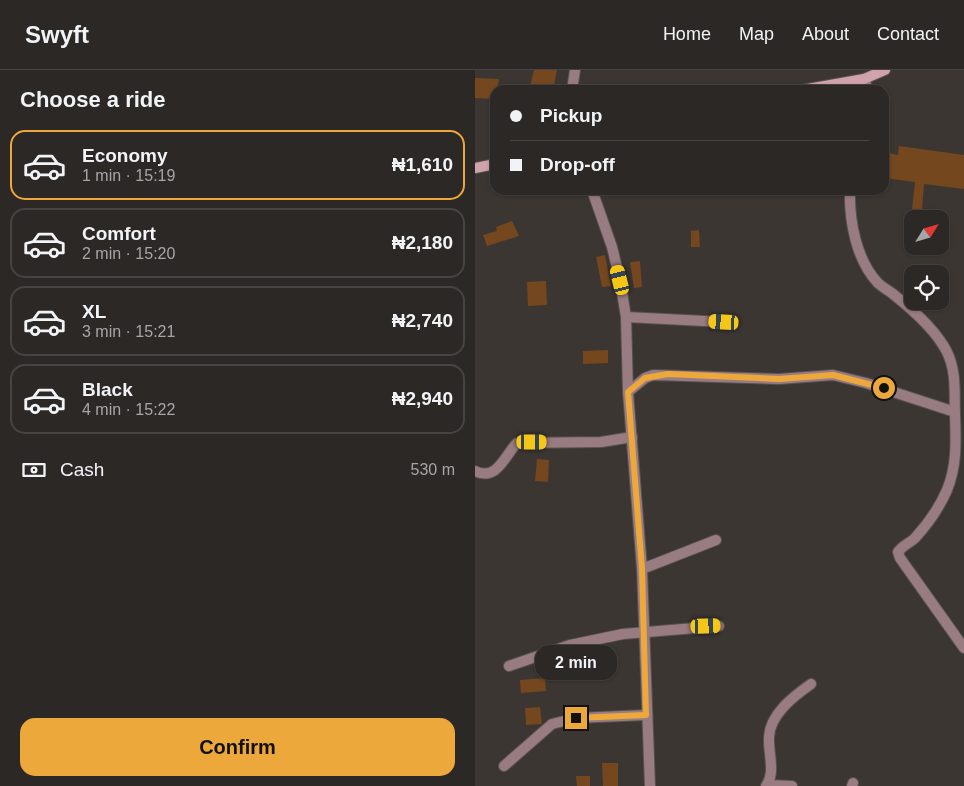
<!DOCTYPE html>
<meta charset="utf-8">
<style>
body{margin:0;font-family:Arial,sans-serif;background:#383432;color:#f1f3f6;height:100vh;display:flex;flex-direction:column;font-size:19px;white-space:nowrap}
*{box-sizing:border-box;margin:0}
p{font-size:16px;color:#a6a6a7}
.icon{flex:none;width:28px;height:28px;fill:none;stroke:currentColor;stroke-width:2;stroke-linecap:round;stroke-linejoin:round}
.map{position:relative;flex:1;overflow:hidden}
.drawer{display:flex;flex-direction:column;background:#2c2826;width:475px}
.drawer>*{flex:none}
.hud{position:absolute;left:15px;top:15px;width:399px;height:110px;border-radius:15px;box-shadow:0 1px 4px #0004,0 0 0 1px #484443;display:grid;align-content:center;height:110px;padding:0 20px;background:#2c2826}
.needle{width:32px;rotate:53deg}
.tools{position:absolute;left:429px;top:140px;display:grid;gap:10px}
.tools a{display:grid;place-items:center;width:45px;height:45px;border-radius:10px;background:#2c2826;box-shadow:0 1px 4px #0004,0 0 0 1px #484443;font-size:25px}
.end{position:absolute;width:22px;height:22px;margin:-11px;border:6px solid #eda83b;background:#111;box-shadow:0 0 0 2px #111}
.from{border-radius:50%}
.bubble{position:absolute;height:35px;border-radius:15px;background:#2c2826;box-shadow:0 1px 4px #0004,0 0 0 1px #484443;font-size:16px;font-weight:700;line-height:35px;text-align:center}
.car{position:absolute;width:15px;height:30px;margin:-15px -8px;border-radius:6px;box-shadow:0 0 4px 1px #0007;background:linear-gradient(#f5c518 24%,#345 0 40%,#f5c518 0 76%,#345 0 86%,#f5c518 0)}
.hud b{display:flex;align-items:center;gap:18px;height:48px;font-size:19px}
.hud b+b{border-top:1px solid #484443}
.hud i{width:12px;height:12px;background:#f1f3f6}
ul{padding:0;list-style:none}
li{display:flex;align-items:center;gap:15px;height:70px;margin:0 10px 8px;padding:0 10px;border:2px solid #484443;border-radius:15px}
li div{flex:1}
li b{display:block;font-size:19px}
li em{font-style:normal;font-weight:700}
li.on{border-color:#eda83b}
li>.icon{width:45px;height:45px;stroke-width:1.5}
h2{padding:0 20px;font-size:22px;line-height:60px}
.pay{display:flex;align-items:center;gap:12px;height:55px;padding:0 20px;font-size:19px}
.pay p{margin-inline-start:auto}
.action{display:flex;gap:10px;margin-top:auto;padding:10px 20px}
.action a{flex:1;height:58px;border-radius:15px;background:#eda83b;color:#111;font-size:20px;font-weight:700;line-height:58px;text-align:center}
header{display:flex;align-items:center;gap:30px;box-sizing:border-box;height:70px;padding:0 25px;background:#2c2826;border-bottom:1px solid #484443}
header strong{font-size:24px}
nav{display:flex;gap:28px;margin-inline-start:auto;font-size:18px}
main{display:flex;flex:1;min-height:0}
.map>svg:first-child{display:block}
.building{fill:#74471f}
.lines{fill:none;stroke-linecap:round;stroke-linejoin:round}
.minor-casing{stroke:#57534f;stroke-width:12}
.tertiary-casing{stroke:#57534f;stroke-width:12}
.secondary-casing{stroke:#57534f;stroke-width:12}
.minor{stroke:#997c81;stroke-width:10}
.tertiary{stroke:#997c81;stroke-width:10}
.secondary{stroke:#d0a2ab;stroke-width:10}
.route{stroke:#eda83b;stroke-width:6}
</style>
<header>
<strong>Swyft</strong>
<nav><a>Home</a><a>Map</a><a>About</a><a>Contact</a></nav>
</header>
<main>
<section class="drawer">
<h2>Choose a ride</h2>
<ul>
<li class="on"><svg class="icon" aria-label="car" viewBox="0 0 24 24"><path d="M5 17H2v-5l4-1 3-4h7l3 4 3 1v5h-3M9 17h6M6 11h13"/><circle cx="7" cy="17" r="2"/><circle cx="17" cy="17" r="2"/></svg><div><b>Economy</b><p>1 min · 15:19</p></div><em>₦1,610</em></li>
<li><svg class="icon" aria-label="car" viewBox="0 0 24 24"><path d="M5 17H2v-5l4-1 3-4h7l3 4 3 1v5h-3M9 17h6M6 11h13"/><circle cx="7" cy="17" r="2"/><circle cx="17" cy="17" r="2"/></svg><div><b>Comfort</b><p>2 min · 15:20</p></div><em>₦2,180</em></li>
<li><svg class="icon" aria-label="car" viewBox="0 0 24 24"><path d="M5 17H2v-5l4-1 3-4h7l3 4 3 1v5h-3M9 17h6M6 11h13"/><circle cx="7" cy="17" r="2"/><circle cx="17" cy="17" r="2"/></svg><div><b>XL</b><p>3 min · 15:21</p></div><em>₦2,740</em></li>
<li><svg class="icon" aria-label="car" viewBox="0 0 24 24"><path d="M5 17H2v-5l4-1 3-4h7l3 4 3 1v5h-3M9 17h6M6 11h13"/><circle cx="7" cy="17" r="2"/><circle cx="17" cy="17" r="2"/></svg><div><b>Black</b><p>4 min · 15:22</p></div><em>₦2,940</em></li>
</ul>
<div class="pay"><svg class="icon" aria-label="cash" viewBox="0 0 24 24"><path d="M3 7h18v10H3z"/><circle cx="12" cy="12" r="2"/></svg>Cash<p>530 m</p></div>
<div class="action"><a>Confirm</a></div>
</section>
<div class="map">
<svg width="489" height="716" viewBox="0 0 489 716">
<rect width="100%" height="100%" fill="#3b3632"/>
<g class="building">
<path d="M 59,0 L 82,0 L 78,20 L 54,20 Z"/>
<path d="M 0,8 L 24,9 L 20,29 L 0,28 Z"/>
<path d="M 424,76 L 489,85 L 489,119 L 449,114 L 447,140 L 437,139 L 440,112 L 409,108 L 409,82 L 423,85 Z"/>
<path d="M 37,151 L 44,166 L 12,176 L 8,165 L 22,161 L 21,157 Z"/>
<path d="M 224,160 L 225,177 L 216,177 L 216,161 Z"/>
<path d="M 130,185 L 136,216 L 127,217 L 121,187 Z"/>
<path d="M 165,191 L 167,217 L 159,218 L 155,192 Z"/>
<path d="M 71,211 L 72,235 L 53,236 L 52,212 Z"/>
<path d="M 133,280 L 133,293 L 108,294 L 108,281 Z"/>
<path d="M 62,389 L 74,390 L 73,412 L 60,411 Z"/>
<path d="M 70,608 L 71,621 L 46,623 L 45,610 Z"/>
<path d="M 65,637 L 67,654 L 51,655 L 50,638 Z"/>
<path d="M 127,693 L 143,693 L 143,716 L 128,716 Z"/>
<path d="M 101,706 L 115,706 L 115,716 L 102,716 Z"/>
</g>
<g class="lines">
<defs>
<g id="minor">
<path d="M 389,9 L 393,20"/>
<path d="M 375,120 C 374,150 381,190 403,213 C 407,217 413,220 418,224 C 437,239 461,260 472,282 C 482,303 479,323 480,345 C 481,371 482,396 472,420 C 465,436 452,455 440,468 C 435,473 428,475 423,482 L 425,488 L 489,578"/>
<path d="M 151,247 L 249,252"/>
<path d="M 153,322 L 170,308 L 178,305 L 304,309 L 358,305 L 391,313 L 480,342"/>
<path d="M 0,401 C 22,412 30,385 42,373 L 126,372 L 157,367"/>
<path d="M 167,499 L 241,470"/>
<path d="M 34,596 L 95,575 L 148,564 L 244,556"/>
<path d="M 29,696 L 77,654 L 101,648 L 171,645"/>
<path d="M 292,715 L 317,716"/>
<path d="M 291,716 C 301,702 293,684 294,667 C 295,644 319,626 336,614"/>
<path d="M 377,716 L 378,713"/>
</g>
<g id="tertiary">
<path d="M 97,20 L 100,0"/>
<path d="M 117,120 L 137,177 L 145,210 L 151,247 L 153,322 L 167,499 L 175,716"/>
</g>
<g id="secondary">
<path d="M 327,20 L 389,9 L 410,0"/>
<path d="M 0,98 L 20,94"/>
</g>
</defs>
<use href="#minor" class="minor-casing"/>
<use href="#tertiary" class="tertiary-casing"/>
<use href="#secondary" class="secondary-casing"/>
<use href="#minor" class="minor"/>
<use href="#tertiary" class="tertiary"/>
<use href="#secondary" class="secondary"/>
</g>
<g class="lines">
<path class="route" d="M 101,648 L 171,645 L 167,499 L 153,322 L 170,308 L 193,304 L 304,309 L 358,305 L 409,318"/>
</g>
</svg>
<div class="tools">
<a><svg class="needle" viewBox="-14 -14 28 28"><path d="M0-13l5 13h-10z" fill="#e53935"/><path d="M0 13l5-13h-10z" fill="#a6a6a7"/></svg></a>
<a><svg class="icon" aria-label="locate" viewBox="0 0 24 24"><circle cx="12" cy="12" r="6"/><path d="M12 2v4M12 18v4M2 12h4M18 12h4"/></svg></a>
</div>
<i class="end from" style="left:409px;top:318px"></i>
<i class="end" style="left:101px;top:648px"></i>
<div class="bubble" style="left:60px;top:575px;width:82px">2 min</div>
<i class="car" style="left:145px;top:210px;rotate:346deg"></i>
<i class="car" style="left:249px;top:252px;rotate:273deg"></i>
<i class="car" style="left:57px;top:372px;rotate:90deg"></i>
<i class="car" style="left:231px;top:556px;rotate:88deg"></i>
<div class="hud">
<b><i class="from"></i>Pickup</b>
<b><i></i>Drop-off</b>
</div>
</div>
</main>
